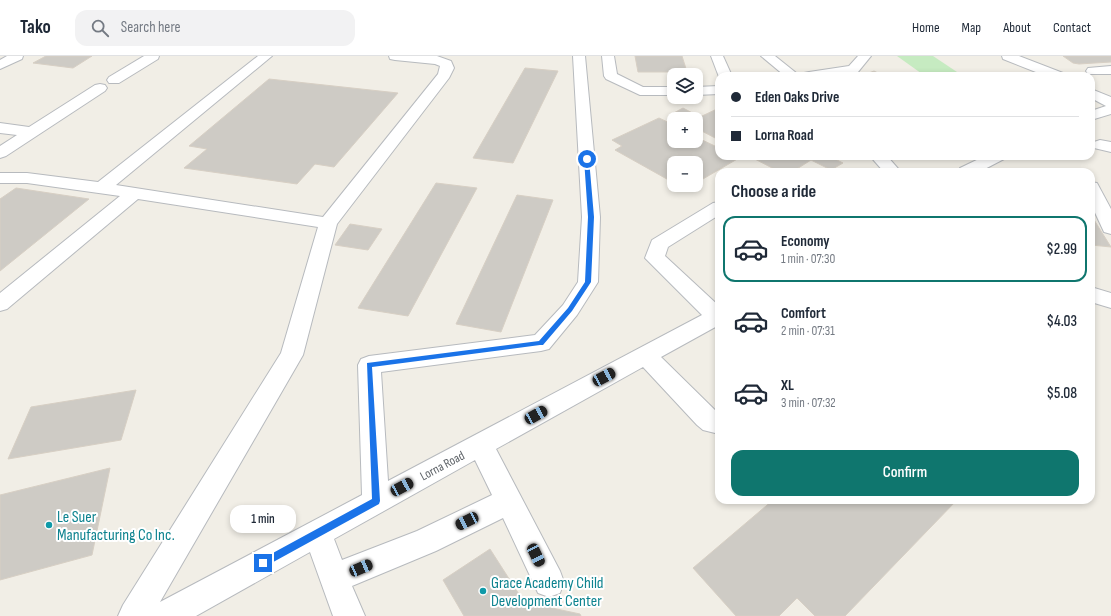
<!DOCTYPE html>
<meta charset="utf-8">
<style>
body{margin:0;font-family:"Sofia Sans Condensed",sans-serif;background:#f2f2f3;color:#1f2937;height:100vh;display:flex;flex-direction:column;font-size:15px;white-space:nowrap}
*{box-sizing:border-box;margin:0}
p{font-size:13px;color:#747a83}
.icon{flex:none;width:22px;height:22px;fill:none;stroke:currentColor;stroke-width:2;stroke-linecap:round;stroke-linejoin:round}
.map{position:relative;flex:1;overflow:hidden}
.sheet{position:absolute;left:715px;top:112px;width:380px;height:336px;display:flex;flex-direction:column;background:#fff;border-radius:12px;box-shadow:0 2px 6px #0003}
.sheet>*{flex:none}
.hud{position:absolute;left:715px;top:16px;width:380px;height:88px;border-radius:12px;box-shadow:0 2px 6px #0003;display:grid;align-content:center;height:88px;padding:0 16px;background:#fff}
.buttons{position:absolute;left:667px;top:12px;display:grid;gap:8px}
.buttons a{display:grid;place-items:center;width:36px;height:36px;border-radius:8px;background:#fff;box-shadow:0 2px 6px #0003;font-size:20px}
.end{position:absolute;width:18px;height:18px;margin:-9px;border:5px solid #1a73e8;background:#fff;box-shadow:0 0 0 2px #fff}
.from{border-radius:50%}
.bubble{position:absolute;height:28px;border-radius:12px;background:#fff;box-shadow:0 2px 6px #0003;font-size:13px;font-weight:600;line-height:28px;text-align:center}
.car{position:absolute;width:12px;height:24px;margin:-12px -6px;border-radius:5px;box-shadow:0 0 3px 1px #0007;background:linear-gradient(#222 24%,#8ab4d8 0 40%,#222 0 76%,#8ab4d8 0 86%,#222 0)}
.hud b{display:flex;align-items:center;gap:14px;height:38px;font-size:15px}
.hud b+b{border-top:1px solid #e0e1e3}
.hud i{width:10px;height:10px;background:#1f2937}
ul{padding:0;list-style:none}
li{display:flex;align-items:center;gap:12px;height:66px;margin:0 8px 6px;padding:0 8px;border:2px solid transparent;border-radius:12px}
li div{flex:1}
li b{display:block;font-size:15px}
li em{font-style:normal;font-weight:600}
li.on{border-color:#0f766e}
li>.icon{width:36px;height:36px;stroke-width:1.5}
h2{padding:0 16px;font-size:18px;line-height:48px}
.action{display:flex;gap:8px;margin-top:auto;padding:8px 16px}
.action a{flex:1;height:46px;border-radius:12px;background:#0f766e;color:#fff;font-size:16px;font-weight:600;line-height:46px;text-align:center}
header{display:flex;align-items:center;gap:24px;box-sizing:border-box;height:56px;padding:0 20px;background:#fff;border-bottom:1px solid #e0e1e3}
header strong{font-size:19px}
nav{display:flex;gap:22px;margin-inline-start:auto;font-size:14px}
.search{width:280px;height:36px;background:#f2f2f3;display:flex;align-items:center;gap:10px;box-sizing:border-box;padding:0 14px;border-radius:12px;color:#747a83;font-size:15px}
.map>svg:first-child{display:block}
.green{fill:#c6ebc1}
.building{fill:#cecbc5;stroke:#d7cfc4}
.lines{fill:none;stroke-linecap:round;stroke-linejoin:round}
.minor-casing{stroke:#b7babe;stroke-width:2}
.minor{fill:#fff;fill-rule:evenodd}
.route{fill:#1a73e8}
.culture-dot{fill:#0f9aa8;stroke:#fff;stroke-width:1.5}
.labels{text-anchor:middle;stroke-width:4;stroke-linejoin:round;paint-order:stroke}
.street-label{font-size:13px;fill:#5e6368;stroke:#fff}
.near-culture-label{font-size:16px;fill:#0d838f;stroke:#fff;text-anchor:start}
</style>
<header>
<strong>Tako</strong>
<div class="search"><svg class="icon" aria-label="search" viewBox="0 0 24 24"><circle cx="10" cy="10" r="6"/><path d="M15 15l6 6"/></svg>Search here</div>
<nav><a>Home</a><a>Map</a><a>About</a><a>Contact</a></nav>
</header>
<div class="map">
<svg width="1111" height="560" viewBox="0 0 1111 560">
<rect width="100%" height="100%" fill="#f1eee6"/>
<path class="green" d="M 897,0 L 933,0 L 963,20 L 925,20 Z"/>
<g class="building">
<path d="M 46,0 L 92,0 L 73,12 L 33,7 Z"/>
<path d="M 635,0 L 682,0 L 688,19 L 674,19 L 674,26 L 671,16 L 638,16 Z"/>
<path d="M 1063,0 L 1111,0 L 1111,6 L 1079,8 L 1073,7 Z"/>
<path d="M 525,12 L 558,15 L 513,107 L 473,102 Z"/>
<path d="M 874,15 L 884,20 L 861,20 Z"/>
<path d="M 269,23 L 398,37 L 334,111 L 315,108 L 297,128 L 184,112 L 207,93 L 189,90 Z"/>
<path d="M 683,52 L 700,61 L 719,52 L 719,84 L 696,72 L 696,63 L 678,63 L 670,59 Z"/>
<path d="M 659,62 L 674,69 L 674,85 L 696,85 L 696,81 L 719,92 L 719,100 L 734,100 L 739,102 L 696,127 L 696,107 L 674,107 L 674,127 L 615,94 L 622,90 L 612,84 Z"/>
<path d="M 749,100 L 829,100 L 843,107 L 831,114 L 811,104 L 792,116 L 780,116 Z"/>
<path d="M 436,127 L 477,132 L 408,260 L 358,252 Z"/>
<path d="M 16,132 L 89,143 L 0,215 L 0,143 Z"/>
<path d="M 517,139 L 553,144 L 501,276 L 456,268 Z"/>
<path d="M 1091,159 L 1111,191 L 1091,189 Z"/>
<path d="M 350,168 L 382,173 L 368,194 L 335,189 Z"/>
<path d="M 136,334 L 121,384 L 8,403 L 31,351 Z"/>
<path d="M 110,412 L 92,499 L 0,524 L 0,439 Z"/>
<path d="M 773,444 L 957,444 L 845,560 L 815,560 L 797,542 L 779,560 L 736,560 L 693,512 Z"/>
<path d="M 490,493 L 524,546 L 580,558 L 581,560 L 464,560 L 443,524 Z"/>
</g>
<g class="lines">
<defs>
<g id="minor">
<path d="M 7,0 L 23,0 L 22,3 L 0,13 L 0,4 Z"/>
<path d="M 144,0 L 159,0 L 158,3 L 119,27 L 109,27 L 107,24 L 109,21 Z"/>
<path d="M 258,0 L 272,0 L 116,129 L 323,161 L 438,18 L 440,10 L 435,8 L 395,4 L 390,3 L 389,0 L 437,0 L 451,5 L 454,12 L 449,22 L 337,168 L 303,299 L 160,546 L 362,439 L 358,309 L 361,303 L 369,300 L 535,279 L 563,249 L 578,226 L 582,161 L 573,0 L 585,0 L 600,161 L 598,226 L 577,259 L 549,293 L 541,295 L 381,316 L 388,425 L 702,259 L 645,202 L 652,184 L 713,147 L 719,146 L 719,159 L 668,191 L 665,200 L 719,250 L 719,269 L 661,301 L 719,358 L 719,378 L 703,374 L 697,369 L 643,311 L 496,393 L 560,515 L 564,526 L 560,537 L 549,541 L 538,537 L 503,462 L 436,495 L 352,530 L 365,560 L 333,560 L 310,496 L 196,560 L 118,560 L 123,549 L 281,297 L 318,171 L 138,143 L 7,253 L 0,255 L 0,237 L 120,140 L 27,127 L 0,127 L 0,117 L 27,117 L 98,126 ZM 475,404 L 492,439 L 417,475 L 342,504 L 334,483 Z"/>
<path d="M 602,0 L 614,0 L 617,18 L 643,31 L 674,31 L 674,39 L 640,39 L 606,23 L 604,20 Z"/>
<path d="M 711,0 L 723,0 L 732,20 L 719,21 Z"/>
<path d="M 761,0 L 775,0 L 800,20 L 785,20 Z"/>
<path d="M 858,0 L 871,0 L 858,16 L 834,20 L 802,20 L 804,17 L 809,16 L 849,10 Z"/>
<path d="M 1002,0 L 1019,0 L 1063,17 L 1065,20 L 1046,20 L 1003,3 Z"/>
<path d="M 1111,10 L 1111,18 L 1088,18 L 1086,15 L 1088,12 Z"/>
<path d="M 100,28 L 105,29 L 107,32 L 105,35 L 6,100 L 0,102 L 0,90 L 17,79 L 0,77 L 0,67 L 29,71 L 95,29 Z"/>
<path d="M 719,30 L 719,38 L 696,39 L 696,31 Z"/>
<path d="M 1091,33 L 1111,41 L 1111,58 L 1091,64 L 1091,55 L 1106,50 L 1091,42 Z"/>
<path d="M 1100,84 L 1111,86 L 1111,96 L 1094,92 L 1092,89 L 1094,86 Z"/>
<path d="M 870,100 L 887,100 L 901,116 L 884,116 Z"/>
<path d="M 985,100 L 1006,100 L 1004,103 L 979,116 L 958,116 L 960,112 Z"/>
<path d="M 1091,126 L 1097,127 L 1111,153 L 1111,178 L 1104,176 L 1091,148 Z"/>
<path d="M 1091,231 L 1111,237 L 1111,252 L 1091,246 Z"/>
</g>
</defs>
<use href="#minor" class="minor-casing"/>
<use href="#minor" class="minor"/>
</g>
<path class="route" d="M 587,101 L 589,103 L 594,161 L 591,226 L 572,255 L 543,289 L 540,289 L 372,311 L 380,445 L 379,448 L 266,510 L 263,511 L 260,510 L 258,507 L 260,504 L 372,443 L 367,307 L 539,285 L 568,252 L 585,226 L 588,161 L 584,103 Z"/>
<g class="culture-dot">
<circle cx="49" cy="469" r="4"/>
<circle cx="483" cy="535" r="4"/>
</g>
<g class="labels">
<g class="street-label">
<text transform="translate(442 409) rotate(-28)" y="5">Lorna Road</text>
</g>
<g class="near-culture-label">
<text x="57" y="466">Le Suer<tspan x="57" dy="18">Manufacturing Co Inc.</tspan></text>
<text x="491" y="532">Grace Academy Child<tspan x="491" dy="18">Development Center</tspan></text>
</g>
</g>
</svg>
<div class="buttons">
<a><svg class="icon" aria-label="layers" viewBox="0 0 24 24"><path d="M12 4l9 5-9 5-9-5zM3 14l9 5 9-5"/></svg></a>
<a>+</a>
<a>−</a>
</div>
<i class="end from" style="left:587px;top:103px"></i>
<i class="end" style="left:263px;top:507px"></i>
<div class="bubble" style="left:230px;top:449px;width:66px">1 min</div>
<i class="car" style="left:604px;top:321px;rotate:62deg"></i>
<i class="car" style="left:536px;top:359px;rotate:61deg"></i>
<i class="car" style="left:402px;top:431px;rotate:62deg"></i>
<i class="car" style="left:467px;top:465px;rotate:244deg"></i>
<i class="car" style="left:536px;top:499px;rotate:154deg"></i>
<i class="car" style="left:361px;top:512px;rotate:67deg"></i>
<div class="hud">
<b><i class="from"></i>Eden Oaks Drive</b>
<b><i></i>Lorna Road</b>
</div>
<section class="sheet">
<h2>Choose a ride</h2>
<ul>
<li class="on"><svg class="icon" aria-label="car" viewBox="0 0 24 24"><path d="M5 17H2v-5l4-1 3-4h7l3 4 3 1v5h-3M9 17h6M6 11h13"/><circle cx="7" cy="17" r="2"/><circle cx="17" cy="17" r="2"/></svg><div><b>Economy</b><p>1 min · 07:30</p></div><em>$2.99</em></li>
<li><svg class="icon" aria-label="car" viewBox="0 0 24 24"><path d="M5 17H2v-5l4-1 3-4h7l3 4 3 1v5h-3M9 17h6M6 11h13"/><circle cx="7" cy="17" r="2"/><circle cx="17" cy="17" r="2"/></svg><div><b>Comfort</b><p>2 min · 07:31</p></div><em>$4.03</em></li>
<li><svg class="icon" aria-label="car" viewBox="0 0 24 24"><path d="M5 17H2v-5l4-1 3-4h7l3 4 3 1v5h-3M9 17h6M6 11h13"/><circle cx="7" cy="17" r="2"/><circle cx="17" cy="17" r="2"/></svg><div><b>XL</b><p>3 min · 07:32</p></div><em>$5.08</em></li>
</ul>
<div class="action"><a>Confirm</a></div>
</section>
</div>
